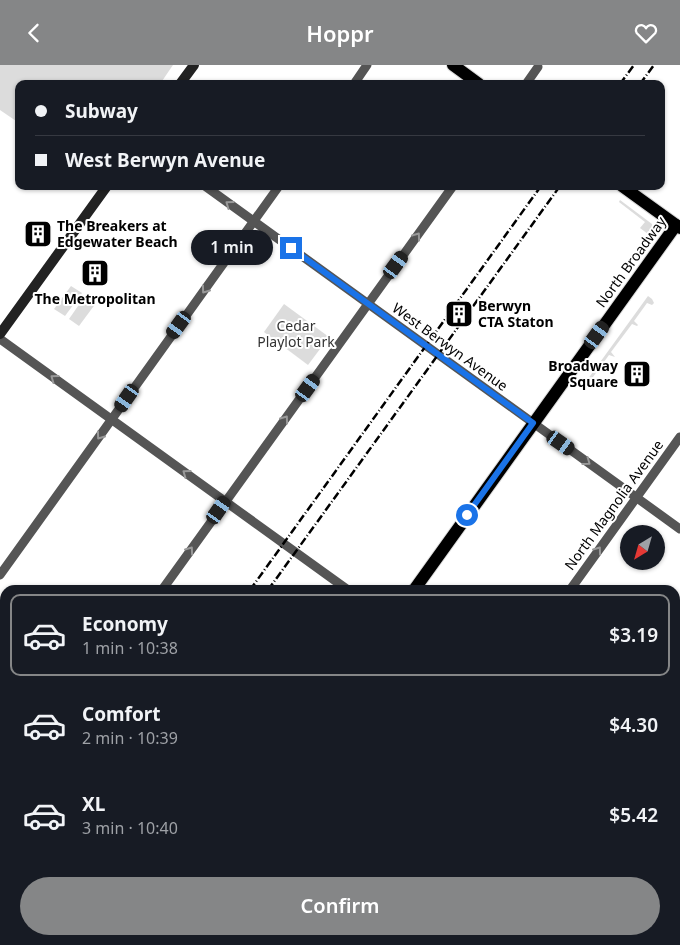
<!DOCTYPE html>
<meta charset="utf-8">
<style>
body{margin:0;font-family:"Noto Sans",sans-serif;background:#242831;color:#f1f3f6;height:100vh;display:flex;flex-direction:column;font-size:19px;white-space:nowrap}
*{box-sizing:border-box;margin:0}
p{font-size:16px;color:#9ea1a6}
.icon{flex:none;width:28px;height:28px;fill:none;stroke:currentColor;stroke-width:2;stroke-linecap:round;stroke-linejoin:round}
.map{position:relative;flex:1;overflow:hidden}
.sheet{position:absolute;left:0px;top:520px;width:680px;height:360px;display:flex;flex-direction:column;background:#171b24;border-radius:15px 15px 0 0;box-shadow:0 1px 4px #0004}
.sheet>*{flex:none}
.guide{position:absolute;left:15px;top:15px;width:650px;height:110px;border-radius:10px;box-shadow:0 1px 4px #0004;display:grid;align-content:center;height:110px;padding:0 20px;background:#171b24}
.needle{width:32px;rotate:217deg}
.tools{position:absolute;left:620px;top:460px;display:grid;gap:10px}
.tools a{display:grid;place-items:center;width:45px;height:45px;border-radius:50%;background:#171b24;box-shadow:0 1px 4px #0004;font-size:25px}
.end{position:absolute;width:22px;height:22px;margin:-11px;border:6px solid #1a73e8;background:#fff;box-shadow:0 0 0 2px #fff}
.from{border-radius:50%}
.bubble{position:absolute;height:35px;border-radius:18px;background:#171b24;box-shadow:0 1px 4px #0004;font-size:16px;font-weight:600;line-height:35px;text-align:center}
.car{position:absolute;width:15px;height:30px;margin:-15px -8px;border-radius:6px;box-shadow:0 0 4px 1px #0007;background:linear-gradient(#222 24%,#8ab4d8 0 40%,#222 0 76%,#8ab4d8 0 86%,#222 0)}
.guide b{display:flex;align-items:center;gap:18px;height:48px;font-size:19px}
.guide b+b{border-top:1px solid #363941}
.guide i{width:12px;height:12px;background:#f1f3f6}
ul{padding:9px 0 0;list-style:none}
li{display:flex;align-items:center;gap:15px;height:82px;margin:0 10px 8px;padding:0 10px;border:2px solid transparent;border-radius:10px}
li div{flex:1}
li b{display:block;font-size:19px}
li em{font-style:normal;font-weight:600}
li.on{border-color:#858687}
li>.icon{width:45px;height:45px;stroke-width:1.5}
.button{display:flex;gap:10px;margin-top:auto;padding:10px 20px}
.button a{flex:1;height:58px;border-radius:30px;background:#858687;color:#fff;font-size:20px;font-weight:600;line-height:58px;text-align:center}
header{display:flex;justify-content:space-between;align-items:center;height:65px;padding:0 20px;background:#858687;color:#fff;font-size:22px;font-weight:600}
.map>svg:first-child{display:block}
.green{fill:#dcdcdc}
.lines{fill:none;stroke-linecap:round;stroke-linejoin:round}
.primary-casing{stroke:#dbdbdb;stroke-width:14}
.street{stroke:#555;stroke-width:9}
.secondary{stroke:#222;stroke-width:10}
.primary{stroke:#000;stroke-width:12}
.rail{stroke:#000;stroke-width:2.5;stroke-dasharray:8 2.5 1 2.5;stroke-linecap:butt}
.oneway{stroke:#999}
.route{stroke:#1a73e8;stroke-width:6}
.labels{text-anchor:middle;stroke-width:4;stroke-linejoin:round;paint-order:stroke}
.poi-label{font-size:14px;font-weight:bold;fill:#000;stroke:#fff;text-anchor:start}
.street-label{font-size:14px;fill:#000;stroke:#fff}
.park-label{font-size:14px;fill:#333;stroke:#fff}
</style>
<header><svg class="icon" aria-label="back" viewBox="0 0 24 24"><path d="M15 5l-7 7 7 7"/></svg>Hoppr<svg class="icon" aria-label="heart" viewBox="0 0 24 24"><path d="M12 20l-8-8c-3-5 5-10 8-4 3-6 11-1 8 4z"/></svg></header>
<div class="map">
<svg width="680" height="880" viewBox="0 0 680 880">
<rect width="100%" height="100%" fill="#fff"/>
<g class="green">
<path d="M 0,0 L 173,0 L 160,19 L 19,19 L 19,58 L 0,45 Z"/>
<path d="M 620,135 L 652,159 L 653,162 L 648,169 L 640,163 L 645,157 L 619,137 Z"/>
<path d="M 71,221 L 82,228 L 65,251 L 54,244 Z"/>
<path d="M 85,231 L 96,238 L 79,261 L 69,254 Z"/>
<path d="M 648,231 L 652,234 L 654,238 L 652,240 L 647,238 L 634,256 L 638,260 L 637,261 L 632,259 L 611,287 L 615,292 L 609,290 L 590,316 L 594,319 L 591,323 L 585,318 Z"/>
<path d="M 284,239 L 329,272 L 308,300 L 264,267 Z"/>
</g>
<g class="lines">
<defs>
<g id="primary">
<path d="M 453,0 L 479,19"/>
<path d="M 622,121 L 680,163"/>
<path d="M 414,525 L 676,160"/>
<path d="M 157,880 L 161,875"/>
</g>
</defs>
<use href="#primary" class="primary-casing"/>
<g class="street">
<path d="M 354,19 L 367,0"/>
<path d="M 526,19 L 538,2"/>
<path d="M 205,121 L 680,464"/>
<path d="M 0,274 L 348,525"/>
<path d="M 0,510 L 279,121"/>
<path d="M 162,525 L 453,121"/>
<path d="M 570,525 L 680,372"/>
<path d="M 0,575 L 5,579"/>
<path d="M 675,585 L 680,578"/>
<path d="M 0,749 L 5,742"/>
<path d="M 675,761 L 680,765"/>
<path d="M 675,790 L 680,783"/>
<path d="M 416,875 L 423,880"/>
<path d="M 314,880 L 317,875"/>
<path d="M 462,880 L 465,875"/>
<path d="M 610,880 L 614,875"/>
</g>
<g class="secondary">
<path d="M 180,19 L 194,0"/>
<path d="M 0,269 L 107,121"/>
<path d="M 0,876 L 6,880"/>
</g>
<use href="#primary" class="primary"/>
<g class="rail">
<path d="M 620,19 L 634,0"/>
<path d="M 640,19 L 654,0"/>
<path d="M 250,525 L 541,121"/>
<path d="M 268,525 L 560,121"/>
<path d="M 0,878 L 5,871"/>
<path d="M 12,880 L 16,875"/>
</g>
</g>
<defs><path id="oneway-chevron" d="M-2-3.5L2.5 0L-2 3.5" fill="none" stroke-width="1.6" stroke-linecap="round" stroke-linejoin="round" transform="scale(1.25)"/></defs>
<g class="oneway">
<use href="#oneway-chevron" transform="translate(229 139) rotate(-144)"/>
<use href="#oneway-chevron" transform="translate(417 171) rotate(-54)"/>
<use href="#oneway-chevron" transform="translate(205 225) rotate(126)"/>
<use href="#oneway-chevron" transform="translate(54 313) rotate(-144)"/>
<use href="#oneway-chevron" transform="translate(285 354) rotate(-54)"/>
<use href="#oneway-chevron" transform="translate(100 371) rotate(126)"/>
<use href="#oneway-chevron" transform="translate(587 397) rotate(36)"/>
<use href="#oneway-chevron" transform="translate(186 408) rotate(-144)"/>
<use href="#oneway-chevron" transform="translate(190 485) rotate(-54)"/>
<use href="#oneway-chevron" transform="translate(598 485) rotate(-54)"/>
</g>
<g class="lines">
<path class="route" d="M 291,183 L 533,358 L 467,450"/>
</g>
<defs>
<symbol id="building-square" viewBox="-11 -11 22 22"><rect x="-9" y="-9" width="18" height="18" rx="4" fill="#000" stroke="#fff"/><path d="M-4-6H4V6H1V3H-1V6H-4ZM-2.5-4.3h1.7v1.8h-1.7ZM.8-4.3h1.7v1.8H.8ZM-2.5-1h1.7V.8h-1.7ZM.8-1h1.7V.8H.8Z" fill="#fff"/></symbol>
</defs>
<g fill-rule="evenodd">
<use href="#building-square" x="22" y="153" width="32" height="32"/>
<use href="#building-square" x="79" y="192" width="32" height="32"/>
<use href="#building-square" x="443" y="233" width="32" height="32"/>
<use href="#building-square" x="621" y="293" width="32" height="32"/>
</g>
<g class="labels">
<g class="poi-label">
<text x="57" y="166">The Breakers at<tspan x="57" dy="16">Edgewater Beach</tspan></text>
<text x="95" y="239" text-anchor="middle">The Metropolitan</text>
<text x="478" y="246">Berwyn<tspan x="478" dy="16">CTA Staton</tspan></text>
<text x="618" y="306" text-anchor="end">Broadway<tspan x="618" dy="16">Square</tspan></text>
</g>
<g class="street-label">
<text transform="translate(631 197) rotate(-54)" y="5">North Broadway</text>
<text transform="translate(450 282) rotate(36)" y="5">West Berwyn Avenue</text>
<text transform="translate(614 440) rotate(-54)" y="5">North Magnolia Avenue</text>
</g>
<g class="park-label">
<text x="296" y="266">Cedar<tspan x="296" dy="16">Playlot Park</tspan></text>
</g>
</g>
</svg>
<div class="tools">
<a><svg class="needle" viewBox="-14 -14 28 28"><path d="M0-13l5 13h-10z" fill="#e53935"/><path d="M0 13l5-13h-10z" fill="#9ea1a6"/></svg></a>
</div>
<i class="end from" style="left:467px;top:450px"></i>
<i class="end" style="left:291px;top:183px"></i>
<div class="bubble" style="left:191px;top:165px;width:82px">1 min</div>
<i class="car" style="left:396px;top:200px;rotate:36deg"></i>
<i class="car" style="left:179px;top:260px;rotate:216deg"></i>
<i class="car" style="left:597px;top:270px;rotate:36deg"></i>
<i class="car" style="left:308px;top:323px;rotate:36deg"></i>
<i class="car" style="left:127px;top:333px;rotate:215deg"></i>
<i class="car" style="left:561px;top:378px;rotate:125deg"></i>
<i class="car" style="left:219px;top:445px;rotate:35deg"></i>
<div class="guide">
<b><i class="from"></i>Subway</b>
<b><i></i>West Berwyn Avenue</b>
</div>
<section class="sheet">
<ul>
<li class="on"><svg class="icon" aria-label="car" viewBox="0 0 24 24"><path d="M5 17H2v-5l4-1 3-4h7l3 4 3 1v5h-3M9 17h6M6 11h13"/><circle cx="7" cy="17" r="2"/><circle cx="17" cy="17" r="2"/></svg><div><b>Economy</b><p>1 min · 10:38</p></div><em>$3.19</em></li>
<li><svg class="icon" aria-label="car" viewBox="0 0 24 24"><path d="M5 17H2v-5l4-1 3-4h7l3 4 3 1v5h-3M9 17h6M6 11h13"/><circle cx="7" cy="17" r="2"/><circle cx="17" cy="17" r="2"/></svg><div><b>Comfort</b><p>2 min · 10:39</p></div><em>$4.30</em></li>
<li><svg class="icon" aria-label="car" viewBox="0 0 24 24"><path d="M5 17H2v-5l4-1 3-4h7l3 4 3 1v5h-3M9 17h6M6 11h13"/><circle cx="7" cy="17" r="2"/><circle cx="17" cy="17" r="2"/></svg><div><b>XL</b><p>3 min · 10:40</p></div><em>$5.42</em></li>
</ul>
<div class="button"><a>Confirm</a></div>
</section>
</div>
